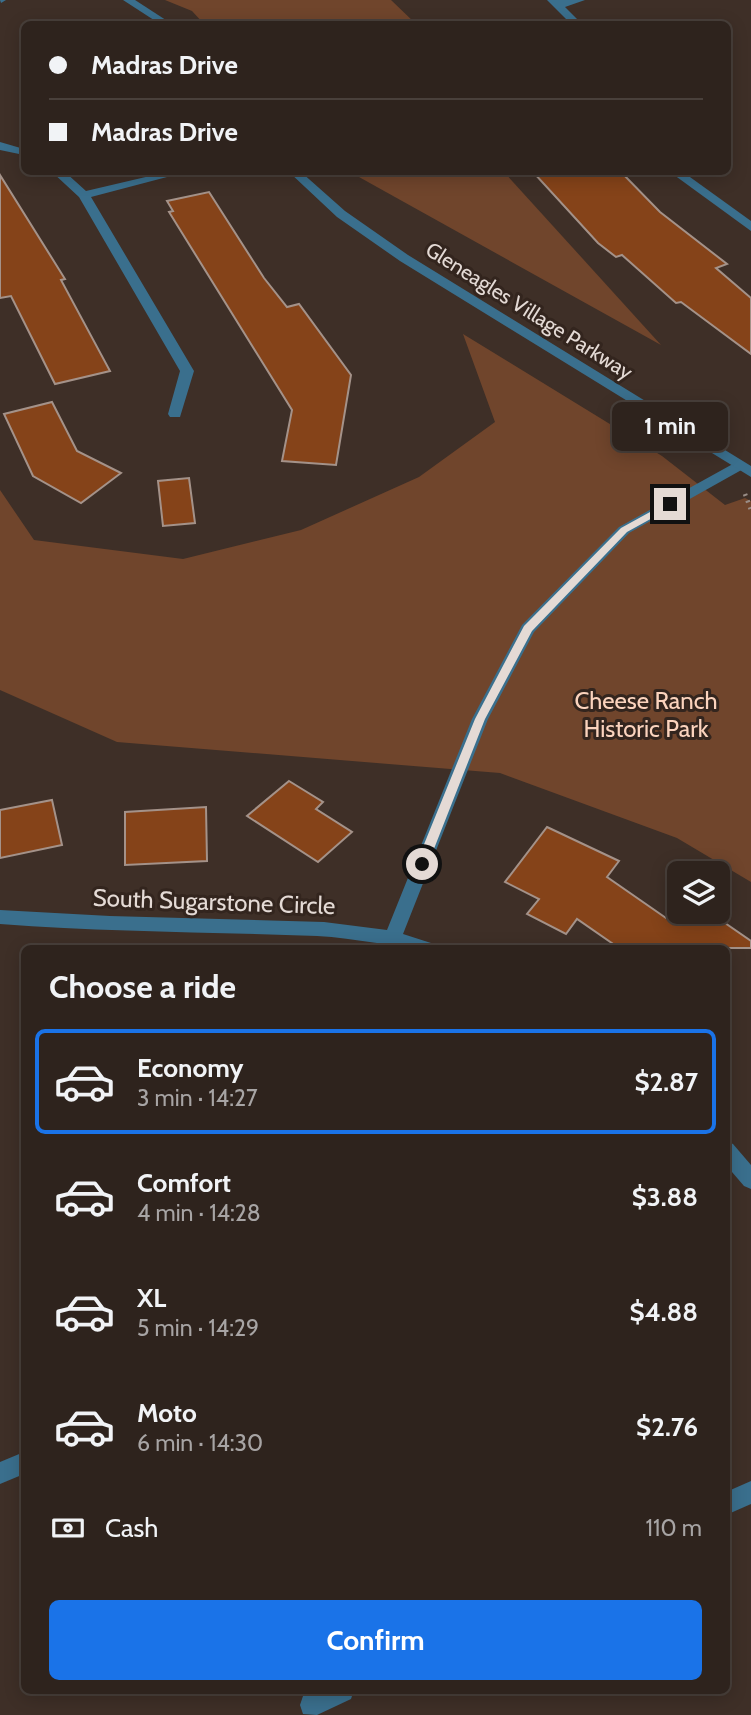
<!DOCTYPE html>
<meta charset="utf-8">
<style>
body{margin:0;font-family:Cabin,sans-serif;background:#362b26;color:#f1f3f6;height:100vh;display:flex;flex-direction:column;font-size:26px;white-space:nowrap}
*{box-sizing:border-box;margin:0}
p{font-size:23px;color:#a7a4a4}
.icon{flex:none;width:38px;height:38px;fill:none;stroke:currentColor;stroke-width:2;stroke-linecap:round;stroke-linejoin:round}
.map{position:relative;flex:1;overflow:hidden}
.side{position:absolute;left:21px;top:945px;width:709px;height:749px;display:flex;flex-direction:column;background:#2e231d;border-radius:10px;box-shadow:0 4px 18px #0003,0 0 0 2px #49403b}
.side>*{flex:none}
.top-card{position:absolute;left:21px;top:21px;width:710px;height:154px;border-radius:10px;box-shadow:0 4px 18px #0003,0 0 0 2px #49403b;display:grid;align-content:center;height:154px;padding:0 28px;background:#2e231d}
.controls{position:absolute;left:667px;top:861px;display:grid;gap:14px}
.controls a{display:grid;place-items:center;width:63px;height:63px;border-radius:10px;background:#2e231d;box-shadow:0 4px 18px #0003,0 0 0 2px #49403b;font-size:35px}
.end{position:absolute;width:32px;height:32px;margin:-16px;border:9px solid #e4dad5;background:#111;box-shadow:0 0 0 4px #111}
.from{border-radius:50%}
.bubble{position:absolute;height:49px;border-radius:10px;background:#2e231d;box-shadow:0 4px 18px #0003,0 0 0 2px #49403b;font-size:23px;font-weight:700;line-height:49px;text-align:center}
.top-card b{display:flex;align-items:center;gap:24px;height:66px;font-size:26px}
.top-card b+b{border-top:2px solid #49403b}
.top-card i{width:18px;height:18px;background:#f1f3f6}
ul{padding:0;list-style:none}
li{display:flex;align-items:center;gap:21px;height:105px;margin:0 14px 10px;padding:0 14px;border:4px solid transparent;border-radius:10px}
li div{flex:1}
li b{display:block;font-size:26px}
li em{font-style:normal;font-weight:700}
li.on{border-color:#1a73e8}
li>.icon{width:63px;height:63px;stroke-width:1.5}
h2{padding:0 28px;font-size:32px;line-height:84px}
.pay{display:flex;align-items:center;gap:18px;height:77px;padding:0 28px;font-size:26px}
.pay p{margin-inline-start:auto}
.button{display:flex;gap:14px;margin-top:auto;padding:14px 28px}
.button a{flex:1;height:80px;border-radius:10px;background:#1a73e8;color:#fff;font-size:28px;font-weight:700;line-height:80px;text-align:center}
.map>svg:first-child{display:block}
.green{fill:#70452c}
.building{fill:#854319;stroke:#a49289;stroke-width:2}
.lines{fill:none;stroke-linecap:round;stroke-linejoin:round}
.path{stroke:#998d87;stroke-width:4.5;stroke-dasharray:2 5;stroke-linecap:butt}
.minor{fill:#3a6f8d;fill-rule:evenodd}
.tertiary{fill:#3a6f8d;fill-rule:evenodd}
.route{fill:#e4dad5}
.labels{text-anchor:middle;stroke-width:6;stroke-linejoin:round;paint-order:stroke}
.far-street-label{font-size:21px;fill:#e4dad5;stroke:#33251e}
.park-label{font-size:24px;fill:#fbd3bd;stroke:#33251e}
.street-label{font-size:24px;fill:#e4dad5;stroke:#33251e}
</style>
<div class="map">
<svg width="751" height="1715" viewBox="0 0 751 1715">
<rect width="100%" height="100%" fill="#3e2f27"/>
<g class="green">
<path d="M 165,0 L 391,0 L 416,24 L 204,24 L 192,11 Z"/>
<path d="M 350,172 L 504,172 L 661,345 Z"/>
<path d="M 463,334 L 662,456 L 725,505 L 745,498 L 751,501 L 751,882 L 677,838 L 500,773 L 117,742 L 0,690 L 0,490 L 34,540 L 183,559 L 301,530 L 419,477 L 495,422 Z"/>
</g>
<g class="building">
<path d="M 533,172 L 621,172 L 660,212 L 727,264 L 716,268 L 751,298 L 751,354 L 681,302 L 676,303 L 622,255 L 616,257 L 598,243 Z"/>
<path d="M 0,175 L 65,279 L 61,280 L 110,371 L 55,384 L 11,296 L 0,298 Z"/>
<path d="M 209,192 L 264,278 L 287,307 L 299,304 L 351,375 L 336,465 L 282,461 L 292,410 L 169,212 L 173,211 L 167,201 Z"/>
<path d="M 52,402 L 77,451 L 121,473 L 81,503 L 33,476 L 4,414 Z"/>
<path d="M 189,478 L 195,523 L 163,526 L 158,481 Z"/>
<path d="M 289,781 L 323,802 L 316,809 L 352,832 L 318,862 L 247,816 Z"/>
<path d="M 52,800 L 62,845 L 0,858 L 0,810 Z"/>
<path d="M 206,807 L 207,861 L 125,865 L 125,812 Z"/>
<path d="M 547,827 L 619,861 L 607,877 L 666,918 L 672,912 L 709,912 L 751,941 L 751,948 L 619,948 L 577,919 L 566,934 L 527,914 L 539,899 L 505,882 Z"/>
</g>
<g class="lines">
<path class="path" d="M 745,494 L 751,510"/>
<g class="minor">
<path d="M 547,0 L 585,0 L 565,7 L 582,24 L 571,24 Z"/>
<path d="M 0,142 L 24,149 L 24,155 L 0,150 Z"/>
<path d="M 52,172 L 65,172 L 86,191 L 167,172 L 186,172 L 91,197 L 194,371 L 180,417 L 170,417 L 168,414 L 180,371 L 79,197 Z"/>
<path d="M 670,172 L 683,172 L 751,221 L 751,231 Z"/>
<path d="M 740,460 L 747,465 L 745,468 L 629,533 L 534,632 L 488,719 L 403,934 L 431,943 L 434,948 C 394,948 356,938 317,936 C 211,932 105,932 0,924 L 0,910 L 110,916 L 324,922 L 387,930 L 472,719 L 522,625 L 619,527 Z"/>
<path d="M 726,1141 L 733,1144 L 751,1165 L 751,1189 L 744,1186 L 726,1165 Z"/>
<path d="M 24,1452 L 24,1474 L 0,1484 L 0,1462 Z"/>
<path d="M 751,1481 L 751,1504 L 726,1515 L 726,1492 Z"/>
<path d="M 315,1690 L 354,1690 L 351,1699 L 317,1715 L 303,1714 L 300,1705 L 303,1696 Z"/>
</g>
<g class="tertiary">
<path d="M 0,0 L 6,0 L 1,3 Z"/>
<path d="M 123,0 L 135,0 L 172,24 L 160,24 Z"/>
<path d="M 289,172 L 301,172 L 345,211 L 408,255 L 751,466 L 751,477 L 400,261 L 337,217 Z"/>
</g>
</g>
<path class="route" d="M 670,501 L 674,506 L 627,532 L 532,631 L 485,719 L 428,864 L 418,867 L 416,864 L 475,719 L 524,626 L 621,528 Z"/>
<g class="labels">
<g class="far-street-label">
<text transform="translate(529 311) rotate(32)" y="7">Gleneagles Village Parkway</text>
</g>
<g class="park-label">
<text x="646" y="709">Cheese Ranch<tspan x="646" dy="28">Historic Park</tspan></text>
</g>
<g class="street-label">
<text transform="translate(214 902) rotate(2)" y="8">South Sugarstone Circle</text>
</g>
</g>
</svg>
<div class="controls">
<a><svg class="icon" aria-label="layers" viewBox="0 0 24 24"><path d="M12 4l9 5-9 5-9-5zM3 14l9 5 9-5"/></svg></a>
</div>
<i class="end from" style="left:422px;top:864px"></i>
<i class="end" style="left:670px;top:504px"></i>
<div class="bubble" style="left:612px;top:402px;width:116px">1 min</div>
<div class="top-card">
<b><i class="from"></i>Madras Drive</b>
<b><i></i>Madras Drive</b>
</div>
<section class="side">
<h2>Choose a ride</h2>
<ul>
<li class="on"><svg class="icon" aria-label="car" viewBox="0 0 24 24"><path d="M5 17H2v-5l4-1 3-4h7l3 4 3 1v5h-3M9 17h6M6 11h13"/><circle cx="7" cy="17" r="2"/><circle cx="17" cy="17" r="2"/></svg><div><b>Economy</b><p>3 min · 14:27</p></div><em>$2.87</em></li>
<li><svg class="icon" aria-label="car" viewBox="0 0 24 24"><path d="M5 17H2v-5l4-1 3-4h7l3 4 3 1v5h-3M9 17h6M6 11h13"/><circle cx="7" cy="17" r="2"/><circle cx="17" cy="17" r="2"/></svg><div><b>Comfort</b><p>4 min · 14:28</p></div><em>$3.88</em></li>
<li><svg class="icon" aria-label="car" viewBox="0 0 24 24"><path d="M5 17H2v-5l4-1 3-4h7l3 4 3 1v5h-3M9 17h6M6 11h13"/><circle cx="7" cy="17" r="2"/><circle cx="17" cy="17" r="2"/></svg><div><b>XL</b><p>5 min · 14:29</p></div><em>$4.88</em></li>
<li><svg class="icon" aria-label="car" viewBox="0 0 24 24"><path d="M5 17H2v-5l4-1 3-4h7l3 4 3 1v5h-3M9 17h6M6 11h13"/><circle cx="7" cy="17" r="2"/><circle cx="17" cy="17" r="2"/></svg><div><b>Moto</b><p>6 min · 14:30</p></div><em>$2.76</em></li>
</ul>
<div class="pay"><svg class="icon" aria-label="cash" viewBox="0 0 24 24"><path d="M3 7h18v10H3z"/><circle cx="12" cy="12" r="2"/></svg>Cash<p>110 m</p></div>
<div class="button"><a>Confirm</a></div>
</section>
</div>
